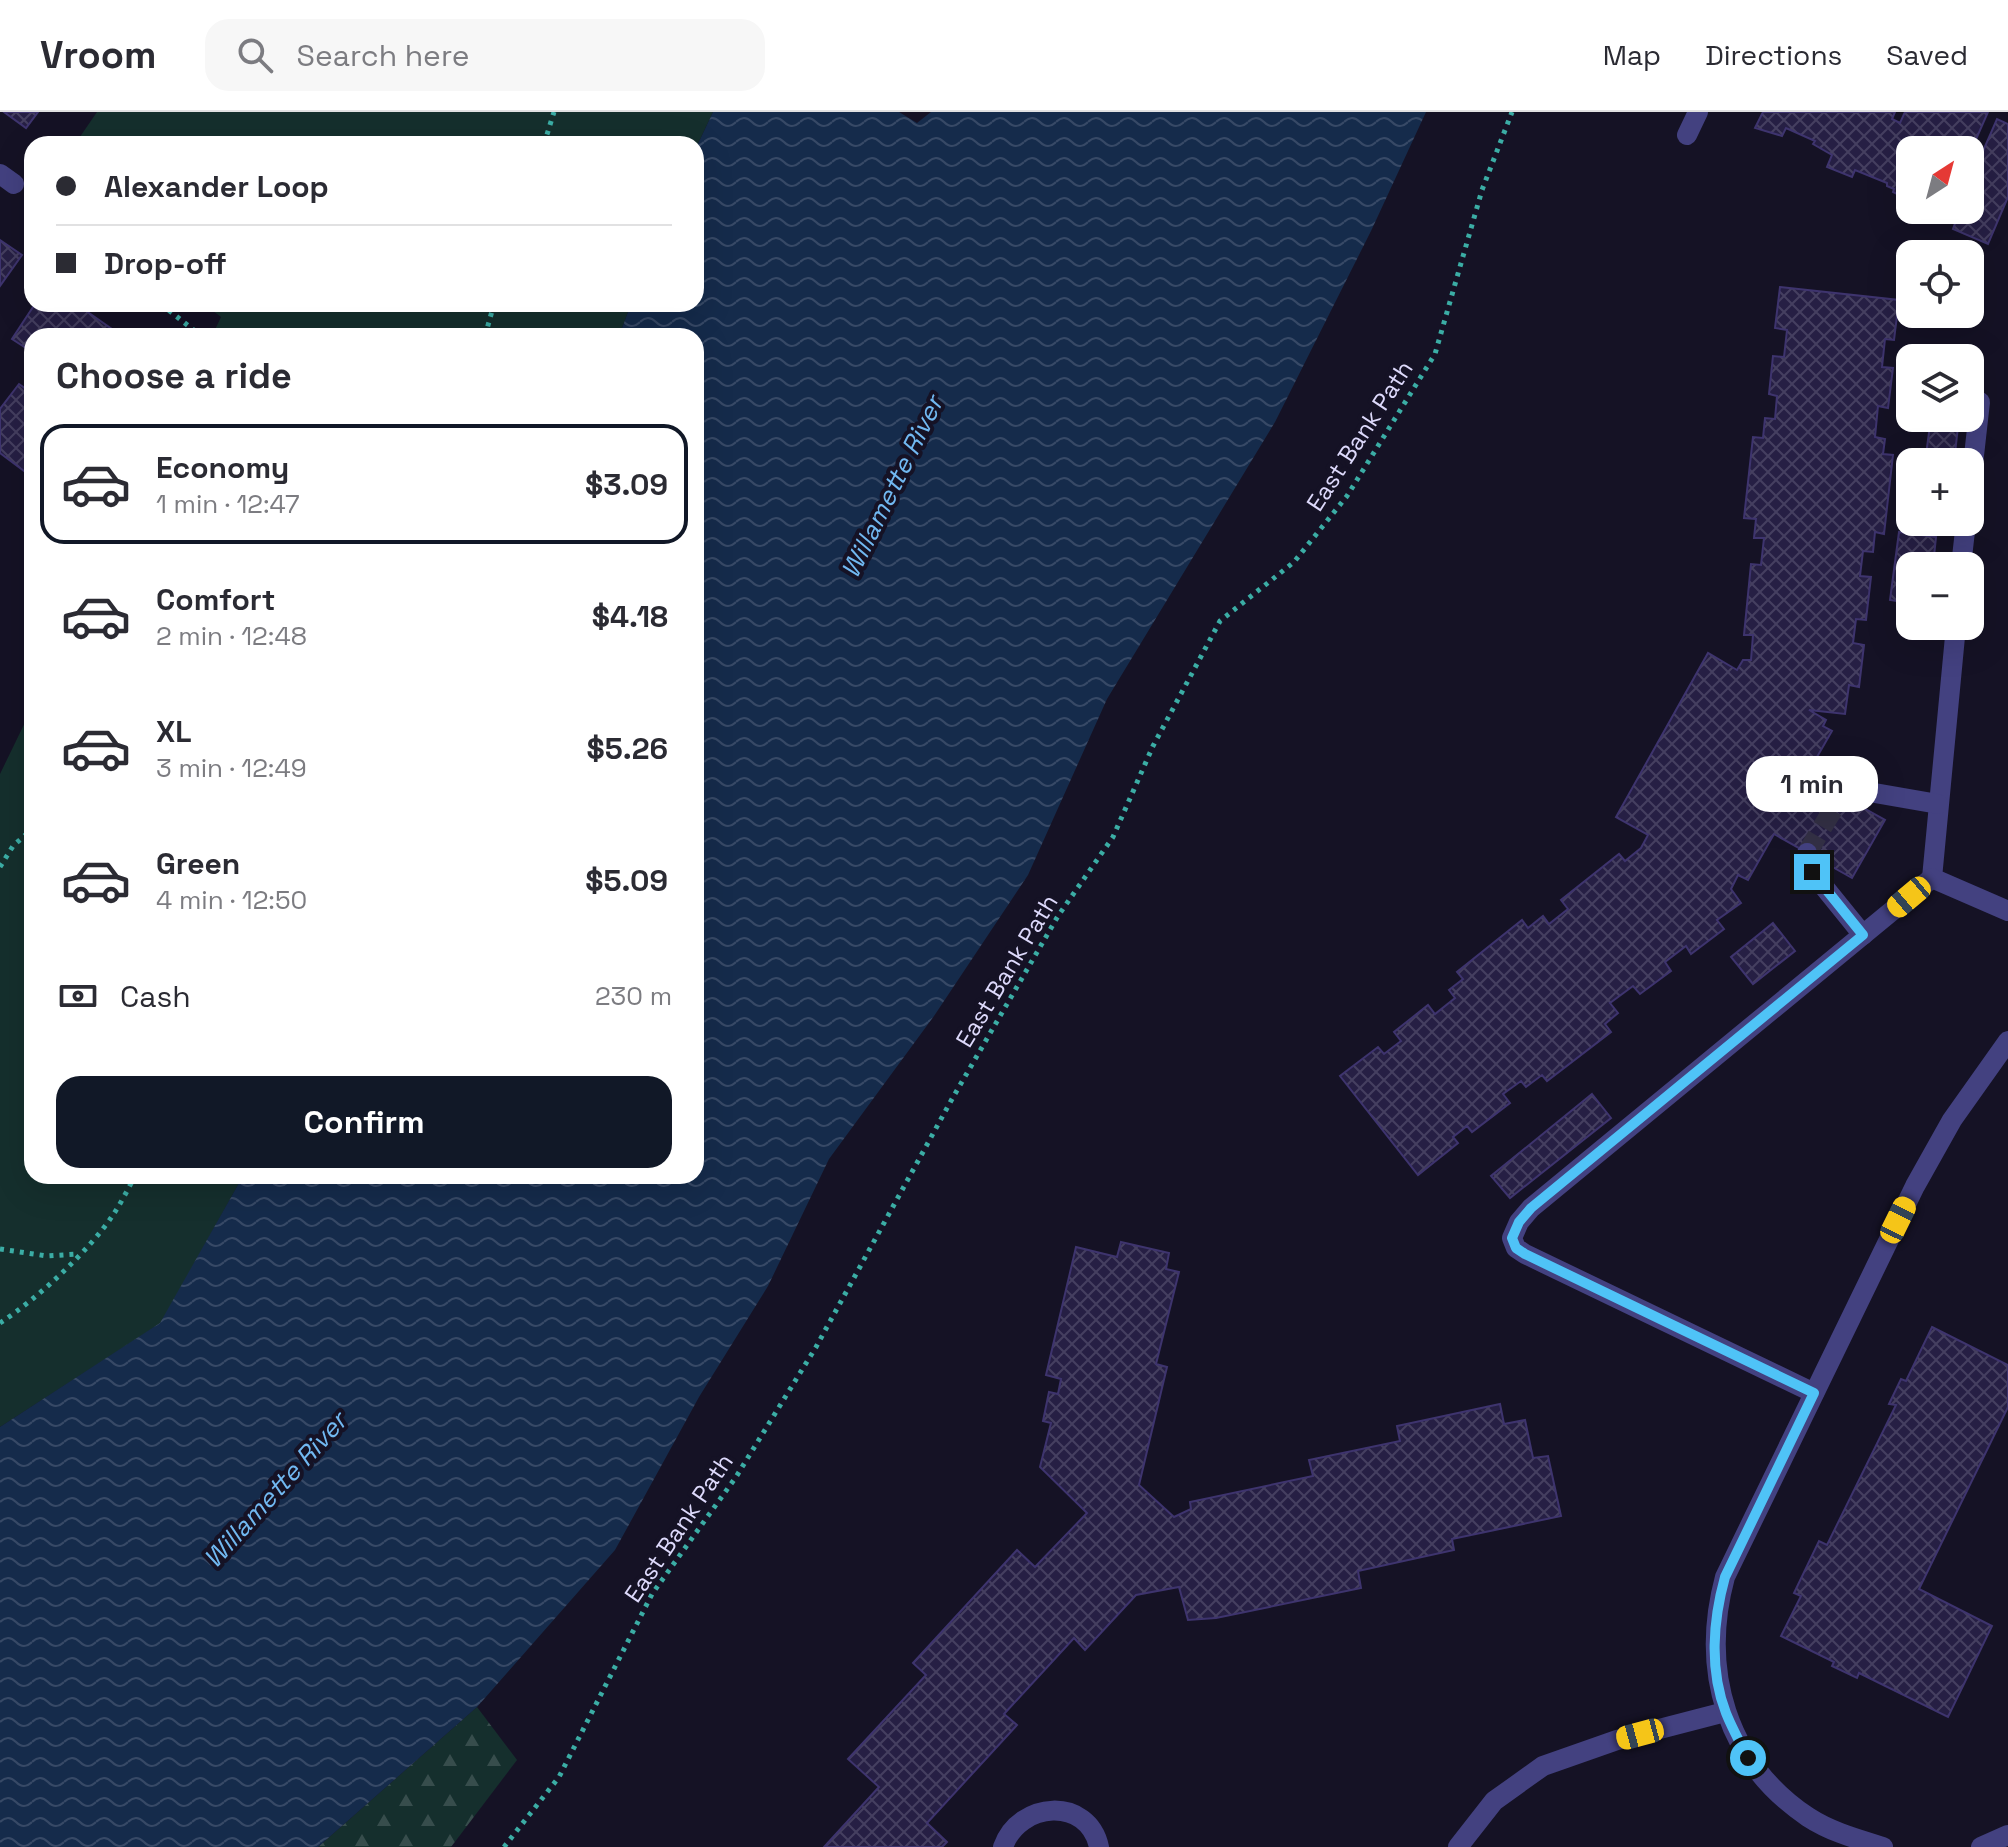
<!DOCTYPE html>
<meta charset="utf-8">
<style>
body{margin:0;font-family:"Space Grotesk",sans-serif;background:#f7f7f7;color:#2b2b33;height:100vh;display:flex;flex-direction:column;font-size:30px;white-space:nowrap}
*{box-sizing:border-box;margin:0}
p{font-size:26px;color:#7c7c81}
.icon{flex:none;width:44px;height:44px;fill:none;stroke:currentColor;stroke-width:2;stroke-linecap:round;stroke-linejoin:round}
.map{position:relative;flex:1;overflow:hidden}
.drawer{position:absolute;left:24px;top:216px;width:680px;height:856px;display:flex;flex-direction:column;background:#fff;border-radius:24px;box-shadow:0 8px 32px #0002}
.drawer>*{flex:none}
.hud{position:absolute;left:24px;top:24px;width:680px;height:176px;border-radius:24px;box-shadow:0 8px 32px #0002;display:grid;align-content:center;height:176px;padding:0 32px;background:#fff}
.needle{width:52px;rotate:36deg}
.controls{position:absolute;left:1896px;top:24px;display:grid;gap:16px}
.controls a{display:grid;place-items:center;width:88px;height:88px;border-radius:16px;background:#fff;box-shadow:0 8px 32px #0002;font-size:40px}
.end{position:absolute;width:36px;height:36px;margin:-18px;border:10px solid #4fc3f7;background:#111;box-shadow:0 0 0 4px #111}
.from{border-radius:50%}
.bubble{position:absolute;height:56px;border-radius:24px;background:#fff;box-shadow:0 8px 32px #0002;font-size:26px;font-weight:600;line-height:56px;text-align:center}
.car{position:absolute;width:24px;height:48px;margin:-24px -12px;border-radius:10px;box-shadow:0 0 6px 2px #0007;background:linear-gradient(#f5c518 24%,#345 0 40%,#f5c518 0 76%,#345 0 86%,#f5c518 0)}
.hud b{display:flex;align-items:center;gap:28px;height:76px;font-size:30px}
.hud b+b{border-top:2px solid #e1e1e2}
.hud i{width:20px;height:20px;background:#2b2b33}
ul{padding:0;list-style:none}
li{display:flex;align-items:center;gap:24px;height:120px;margin:0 16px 12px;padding:0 16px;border:4px solid transparent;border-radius:24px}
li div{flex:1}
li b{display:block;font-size:30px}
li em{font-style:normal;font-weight:600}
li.active{border-color:#111827}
li>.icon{width:72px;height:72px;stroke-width:1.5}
h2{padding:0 32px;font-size:36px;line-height:96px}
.pay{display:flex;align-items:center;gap:20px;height:88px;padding:0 32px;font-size:30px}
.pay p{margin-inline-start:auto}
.primary-button{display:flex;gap:16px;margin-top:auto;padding:16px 32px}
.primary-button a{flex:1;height:92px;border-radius:24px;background:#111827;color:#fff;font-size:32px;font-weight:600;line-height:92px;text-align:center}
header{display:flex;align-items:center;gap:48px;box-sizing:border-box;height:112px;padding:0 40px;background:#fff;border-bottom:2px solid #e1e1e2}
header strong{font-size:38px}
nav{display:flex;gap:44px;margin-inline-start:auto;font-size:28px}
.search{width:560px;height:72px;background:#f7f7f7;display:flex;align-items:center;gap:20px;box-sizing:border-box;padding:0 28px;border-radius:24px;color:#7c7c81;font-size:30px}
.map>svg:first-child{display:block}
.green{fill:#152f2d}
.forest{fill:url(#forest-firs)}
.water{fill:url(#water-waves)}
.building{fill:url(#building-cross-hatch);stroke:#3e346e;stroke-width:2}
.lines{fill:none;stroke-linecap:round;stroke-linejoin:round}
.minor-tunnel{stroke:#333045;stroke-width:20;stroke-dasharray:20 10;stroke-linecap:butt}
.path{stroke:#3bada5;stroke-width:5;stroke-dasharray:4 6;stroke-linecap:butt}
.minor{stroke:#434180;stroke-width:20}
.route{stroke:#4fc3f7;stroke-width:10}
.labels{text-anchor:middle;stroke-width:8;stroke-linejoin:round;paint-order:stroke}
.street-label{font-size:24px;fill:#ddd9fb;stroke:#151225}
.water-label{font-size:26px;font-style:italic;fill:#71b8f1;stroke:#151225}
</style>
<header>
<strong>Vroom</strong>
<div class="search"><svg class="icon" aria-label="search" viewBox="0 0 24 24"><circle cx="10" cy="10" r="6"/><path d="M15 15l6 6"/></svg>Search here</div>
<nav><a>Map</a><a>Directions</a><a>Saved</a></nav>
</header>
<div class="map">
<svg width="2008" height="1735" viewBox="0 0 2008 1735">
<defs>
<pattern id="forest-firs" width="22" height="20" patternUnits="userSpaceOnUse" patternTransform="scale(2)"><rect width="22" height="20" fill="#152f2d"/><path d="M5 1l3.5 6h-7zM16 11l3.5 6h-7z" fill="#374d4c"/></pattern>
<pattern id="water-waves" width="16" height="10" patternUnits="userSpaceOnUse" patternTransform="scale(2)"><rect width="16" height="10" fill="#152b4b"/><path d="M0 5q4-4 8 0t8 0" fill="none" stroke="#374966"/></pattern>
<pattern id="building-cross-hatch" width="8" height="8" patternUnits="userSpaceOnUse" patternTransform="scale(2)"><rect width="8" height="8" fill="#261f44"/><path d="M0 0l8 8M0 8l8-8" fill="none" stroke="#453f60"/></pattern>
</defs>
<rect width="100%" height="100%" fill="#151225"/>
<g class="green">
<path d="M 97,0 L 713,0 L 696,36 L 696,32 L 75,32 Z"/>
<path d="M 204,192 L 631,192 L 619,224 L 212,224 L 221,205 Z"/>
<path d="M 32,596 L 32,1064 L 243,1064 L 161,1211 L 0,1315 L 0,662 Z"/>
</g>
<path class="forest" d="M 477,1595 L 517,1648 L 451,1735 L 318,1735 Z"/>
<path class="water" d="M 713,0 L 899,0 L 917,11 L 931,0 L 1426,0 L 1371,119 L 1275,310 L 1107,587 L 1028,763 L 934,904 L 829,1047 L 768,1174 L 699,1285 L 615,1438 L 477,1595 L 318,1735 L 0,1735 L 0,1315 L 160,1211 L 243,1064 L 696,1064 L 696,224 L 619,224 L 631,192 L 696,192 L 696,36 Z"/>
<g class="building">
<path d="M 4,0 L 38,0 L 26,16 Z"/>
<path d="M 1763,0 L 1895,0 L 1892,7 L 1900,11 L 1905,0 L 1988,0 L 1974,32 L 1968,29 L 1966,34 L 1979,40 L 1973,53 L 1976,55 L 1997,7 L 2008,12 L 2008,85 L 1988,132 L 1953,117 L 1957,106 L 1943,100 L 1944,98 L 1970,98 L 1970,38 L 1910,38 L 1909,88 L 1893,80 L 1894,77 L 1887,74 L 1887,71 L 1855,58 L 1852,65 L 1827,55 L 1832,43 L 1813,32 L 1815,29 L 1786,16 L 1782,24 L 1755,16 Z"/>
<path d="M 0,128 L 22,143 L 0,174 Z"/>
<path d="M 1780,175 L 1899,188 L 1894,228 L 1885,227 L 1882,255 L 1893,256 L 1888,296 L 1878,294 L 1875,325 L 1885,327 L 1883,342 L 1893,343 L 1884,422 L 1875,420 L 1873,440 L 1863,439 L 1860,464 L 1871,465 L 1866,508 L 1856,507 L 1853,531 L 1864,533 L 1859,575 L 1849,573 L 1845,602 L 1809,598 L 1826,608 L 1823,614 L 1832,619 L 1806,664 L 1885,708 L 1852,766 L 1774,722 L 1748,768 L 1738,763 L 1731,777 L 1741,791 L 1717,808 L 1724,817 L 1691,842 L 1686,834 L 1665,850 L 1671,859 L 1640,882 L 1633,874 L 1610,891 L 1618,901 L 1605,912 L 1611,920 L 1547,969 L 1542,963 L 1526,975 L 1521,969 L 1503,982 L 1510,991 L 1472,1020 L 1467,1014 L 1453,1025 L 1458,1031 L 1418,1063 L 1340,964 L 1378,935 L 1384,942 L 1401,929 L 1394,920 L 1428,893 L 1435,902 L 1455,886 L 1449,878 L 1463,867 L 1457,860 L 1522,808 L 1528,816 L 1543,804 L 1549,812 L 1568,797 L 1561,788 L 1619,742 L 1625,749 L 1641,736 L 1648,723 L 1616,705 L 1708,541 L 1737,558 L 1743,548 L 1751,548 L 1753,523 L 1744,523 L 1751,452 L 1761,453 L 1764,426 L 1754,426 L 1756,407 L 1744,406 L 1753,325 L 1763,326 L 1765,306 L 1775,307 L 1777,284 L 1769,282 L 1773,244 L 1784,245 L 1787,218 L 1775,216 Z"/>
<path d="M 35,192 L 76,192 L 122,224 L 32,224 L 32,240 L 12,227 Z"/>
<path d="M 19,272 L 32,281 L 32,365 L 0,341 L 0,297 Z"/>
<path d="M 1931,306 L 1959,306 L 1954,350 L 1925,350 Z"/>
<path d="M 1899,420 L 1936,425 L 1933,454 L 1910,454 L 1910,491 L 1890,488 Z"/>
<path d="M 1773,811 L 1795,839 L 1753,872 L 1731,845 Z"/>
<path d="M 1592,982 L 1611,1006 L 1510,1086 L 1491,1064 Z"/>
<path d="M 1121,1130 L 1169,1141 L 1166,1157 L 1179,1160 L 1156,1252 L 1167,1255 L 1139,1373 L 1174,1405 L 1191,1397 L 1190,1390 L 1313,1364 L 1309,1348 L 1400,1329 L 1397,1314 L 1500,1292 L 1504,1312 L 1525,1308 L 1533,1346 L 1548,1344 L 1561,1404 L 1452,1427 L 1454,1438 L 1358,1459 L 1361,1476 L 1216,1506 L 1188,1508 L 1179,1475 L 1136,1483 L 1085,1538 L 1074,1526 L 1004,1602 L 1017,1613 L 927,1711 L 947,1730 L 942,1735 L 824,1735 L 879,1675 L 848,1647 L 926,1563 L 913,1551 L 1017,1438 L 1035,1455 L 1087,1401 L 1040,1355 L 1051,1311 L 1043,1309 L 1049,1280 L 1058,1282 L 1061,1267 L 1046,1263 L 1076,1135 L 1117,1145 Z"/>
<path d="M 1932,1215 L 2008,1253 L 2008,1295 L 1919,1477 L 1992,1514 L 1948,1605 L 1859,1561 L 1857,1566 L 1832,1554 L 1834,1550 L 1781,1524 L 1801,1484 L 1794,1481 L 1819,1429 L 1827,1433 L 1896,1293 L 1889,1292 L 1901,1267 L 1906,1269 Z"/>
</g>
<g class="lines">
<path class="minor-tunnel" d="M 1807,741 L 1841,684"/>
<g class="path">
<path d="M 544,32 L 554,0"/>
<path d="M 161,192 L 201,224"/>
<path d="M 485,224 L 494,192"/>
<path d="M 0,755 L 13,734 L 32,717"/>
<path d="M 0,1137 L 47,1144 L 78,1142"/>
<path d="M 0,1211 C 37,1187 89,1139 113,1103 C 121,1091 128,1077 135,1064"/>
<path d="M 504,1735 L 559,1665 L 652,1482 L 736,1365 L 816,1235 L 952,987 L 1058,804 L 1113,725 L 1153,634 L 1220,509 L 1294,450 L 1347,384 L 1435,242 L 1482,78 L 1512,0"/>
</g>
<g class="minor">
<path d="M 1687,23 L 1698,0"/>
<path d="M 0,62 L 14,72"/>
<path d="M 1970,379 L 1980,290"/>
<path d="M 1961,454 L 1966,410"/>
<path d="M 1956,514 L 1932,766 L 2008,799"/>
<path d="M 1841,684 L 1846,676 L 1938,692"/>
<path d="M 1807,741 L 1812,760 L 1863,823"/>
<path d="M 1814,1281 L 1525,1142 L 1516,1136 L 1512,1126 L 1519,1110 L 1531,1096 L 1932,766"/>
<path d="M 1003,1735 C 1019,1689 1088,1684 1099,1735"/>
<path d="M 1458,1735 L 1494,1689 L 1543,1654 L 1617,1628 L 1725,1600"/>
<path d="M 1883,1735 C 1857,1727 1831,1720 1808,1705 C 1726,1650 1700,1558 1725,1465 L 1915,1074 L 1952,1008 L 2008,929"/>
<path d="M 1981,1735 L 2008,1723"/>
</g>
</g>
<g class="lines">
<path class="route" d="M 1748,1646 C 1740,1631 1732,1616 1726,1601 C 1709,1558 1713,1508 1725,1465 L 1814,1281 L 1525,1142 L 1516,1136 L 1512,1126 L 1519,1110 L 1531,1096 L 1863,823 L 1812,760"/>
</g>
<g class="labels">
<g class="street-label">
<text transform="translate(1360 324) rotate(-57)" y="8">East Bank Path</text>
<text transform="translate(1007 859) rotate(-59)" y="8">East Bank Path</text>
<text transform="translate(679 1416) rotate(-56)" y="8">East Bank Path</text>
</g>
<g class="water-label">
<text transform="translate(892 375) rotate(-64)" y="9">Willamette River</text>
<text transform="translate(275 1378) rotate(-48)" y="9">Willamette River</text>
</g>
</g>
</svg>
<div class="controls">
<a><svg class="needle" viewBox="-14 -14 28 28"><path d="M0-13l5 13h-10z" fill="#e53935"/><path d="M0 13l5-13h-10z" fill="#7c7c81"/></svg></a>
<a><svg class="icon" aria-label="locate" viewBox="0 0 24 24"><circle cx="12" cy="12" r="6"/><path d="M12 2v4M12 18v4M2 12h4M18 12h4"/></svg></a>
<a><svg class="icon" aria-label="layers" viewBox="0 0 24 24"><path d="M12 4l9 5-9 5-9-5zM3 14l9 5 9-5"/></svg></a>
<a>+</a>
<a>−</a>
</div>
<i class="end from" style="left:1748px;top:1646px"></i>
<i class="end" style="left:1812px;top:760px"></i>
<div class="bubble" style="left:1746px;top:644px;width:132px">1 min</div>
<i class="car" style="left:1909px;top:785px;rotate:230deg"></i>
<i class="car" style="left:1898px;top:1108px;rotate:26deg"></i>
<i class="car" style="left:1640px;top:1622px;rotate:255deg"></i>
<div class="hud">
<b><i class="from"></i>Alexander Loop</b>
<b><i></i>Drop-off</b>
</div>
<section class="drawer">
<h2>Choose a ride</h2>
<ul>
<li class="active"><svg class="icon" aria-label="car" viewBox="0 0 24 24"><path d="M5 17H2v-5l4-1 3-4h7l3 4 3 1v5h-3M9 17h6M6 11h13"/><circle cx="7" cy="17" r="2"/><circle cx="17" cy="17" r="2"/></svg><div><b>Economy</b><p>1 min · 12:47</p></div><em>$3.09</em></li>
<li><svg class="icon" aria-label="car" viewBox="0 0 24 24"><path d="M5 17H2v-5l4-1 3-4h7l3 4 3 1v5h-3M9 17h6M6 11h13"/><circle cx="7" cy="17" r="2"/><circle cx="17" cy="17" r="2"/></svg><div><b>Comfort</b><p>2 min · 12:48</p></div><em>$4.18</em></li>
<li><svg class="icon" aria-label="car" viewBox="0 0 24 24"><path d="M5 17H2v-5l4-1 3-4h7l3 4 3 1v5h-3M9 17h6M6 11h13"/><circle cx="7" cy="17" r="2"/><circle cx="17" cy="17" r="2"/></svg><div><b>XL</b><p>3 min · 12:49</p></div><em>$5.26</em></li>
<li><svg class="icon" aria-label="car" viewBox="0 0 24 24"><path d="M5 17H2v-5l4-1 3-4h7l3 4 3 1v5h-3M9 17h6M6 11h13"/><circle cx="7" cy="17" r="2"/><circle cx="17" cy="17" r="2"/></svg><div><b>Green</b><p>4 min · 12:50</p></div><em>$5.09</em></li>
</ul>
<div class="pay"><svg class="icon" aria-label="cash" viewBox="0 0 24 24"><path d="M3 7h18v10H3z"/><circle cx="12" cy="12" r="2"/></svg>Cash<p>230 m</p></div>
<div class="primary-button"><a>Confirm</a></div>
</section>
</div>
